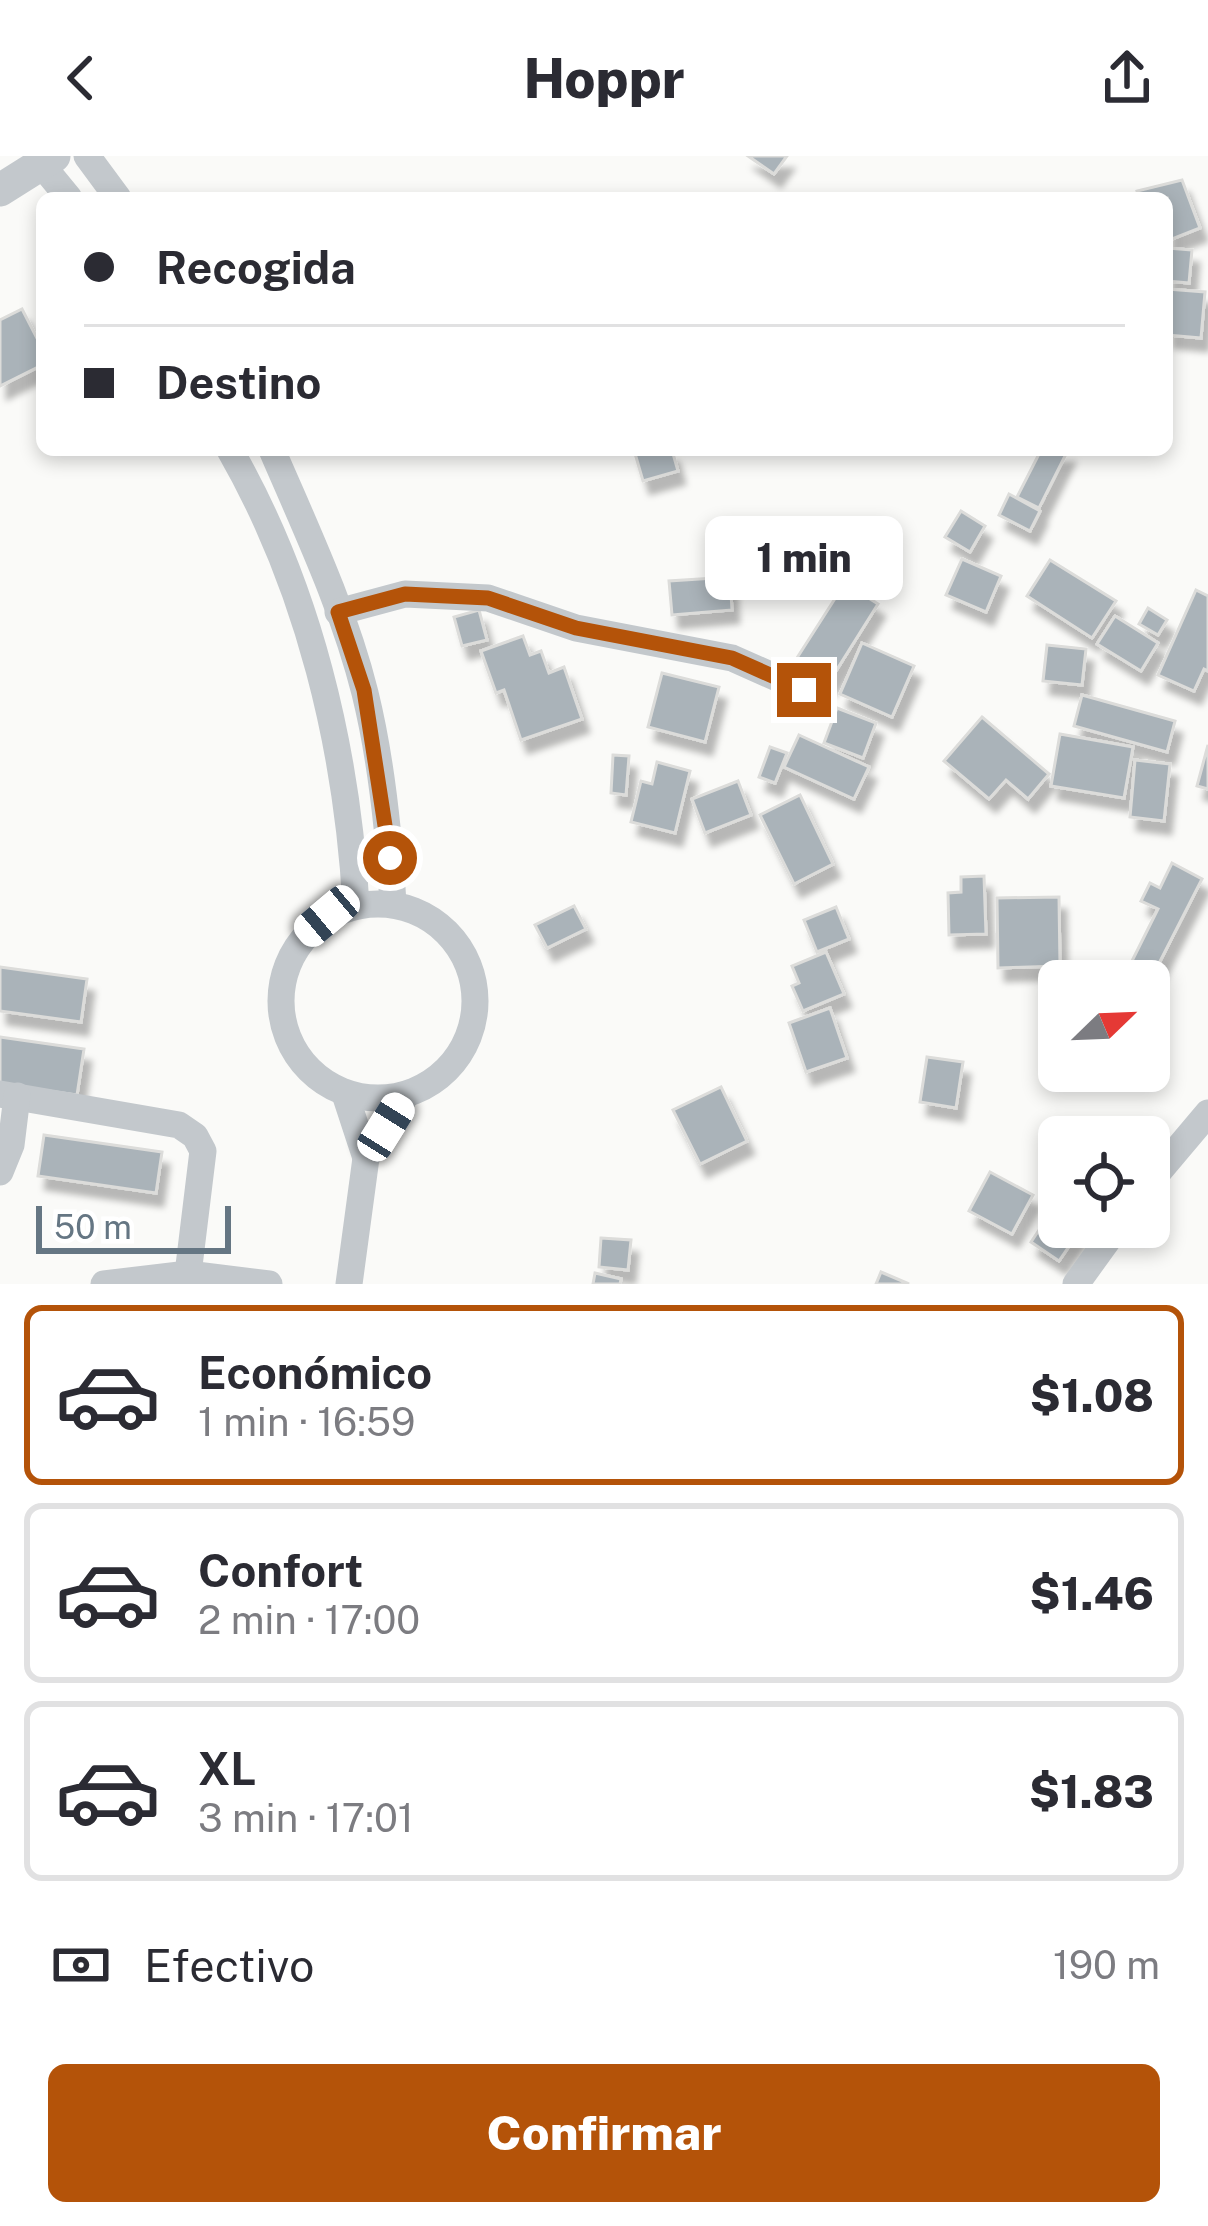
<!DOCTYPE html>
<html lang="es">
<meta charset="utf-8">
<style>
body{margin:0;font-family:"Public Sans",sans-serif;background:#f2f2f3;color:#2b2b33;height:100vh;display:flex;flex-direction:column;font-size:45px;white-space:nowrap}
*{box-sizing:border-box;margin:0}
p{font-size:39px;color:#7c7c81}
.icon{flex:none;width:66px;height:66px;fill:none;stroke:currentColor;stroke-width:2;stroke-linecap:round;stroke-linejoin:round}
.map{position:relative;height:1128px;overflow:hidden}
.drawer{display:flex;flex-direction:column;background:#fff;flex:1}
.drawer>*{flex:none}
.hud{position:absolute;left:36px;top:36px;width:1137px;height:264px;border-radius:18px;box-shadow:0 6px 18px #0003;display:grid;align-content:center;height:264px;padding:0 48px;background:#fff}
.needle{width:78px;rotate:67deg}
.tools{position:absolute;left:1038px;top:804px;display:grid;gap:24px}
.tools a{display:grid;place-items:center;width:132px;height:132px;border-radius:18px;background:#fff;box-shadow:0 6px 18px #0003;font-size:60px}
.scale{position:absolute;left:36px;bottom:30px;width:195px;box-sizing:border-box;padding-left:12px;border:6px solid #657683;border-top:0;font-size:33px;line-height:42px;white-space:nowrap;color:#657683;-webkit-text-stroke:9px #fff;paint-order:stroke}
.end{position:absolute;width:54px;height:54px;margin:-27px;border:15px solid #b45309;background:#fff;box-shadow:0 0 0 6px #fff}
.from{border-radius:50%}
.bubble{position:absolute;height:84px;border-radius:18px;background:#fff;box-shadow:0 6px 18px #0003;font-size:39px;font-weight:800;line-height:84px;text-align:center}
.car{position:absolute;width:36px;height:72px;margin:-36px -18px;border-radius:15px;box-shadow:0 0 9px 3px #0007;background:linear-gradient(#fff 24%,#345 0 40%,#fff 0 76%,#345 0 86%,#fff 0)}
.hud b{display:flex;align-items:center;gap:42px;height:114px;font-size:45px}
.hud b+b{border-top:3px solid #e1e1e2}
.hud i{width:30px;height:30px;background:#2b2b33}
ul{padding:21px 0 0;list-style:none}
li{display:flex;align-items:center;gap:36px;height:180px;margin:0 24px 18px;padding:0 24px;border:6px solid #e1e1e2;border-radius:18px}
li div{flex:1}
li b{display:block;font-size:45px}
li em{font-style:normal;font-weight:800}
li.on{border-color:#b45309}
li>.icon{width:108px;height:108px;stroke-width:1.5}
.pay{display:flex;align-items:center;gap:30px;height:132px;padding:0 48px;font-size:45px}
.pay p{margin-inline-start:auto}
.primary-button{display:flex;gap:24px;margin-top:auto;padding:24px 48px}
.primary-button a{flex:1;height:138px;border-radius:18px;background:#b45309;color:#fff;font-size:48px;font-weight:800;line-height:138px;text-align:center}
header{display:flex;justify-content:space-between;align-items:center;height:156px;padding:0 48px;background:#fff;font-size:54px;font-weight:800}
.map>svg:first-child{display:block}
.building{fill:#aab3b9;stroke:#dcdcda;stroke-width:3;filter:url(#shadow)}
.lines{fill:none;stroke-linecap:round;stroke-linejoin:round}
.minor{stroke:#c3c8cc;stroke-width:27}
.tertiary{stroke:#c3c8cc;stroke-width:33}
.route{stroke:#b45309;stroke-width:15}
</style>
<header><svg class="icon" aria-label="back" viewBox="0 0 24 24"><path d="M15 5l-7 7 7 7"/></svg>Hoppr<svg class="icon" aria-label="share" viewBox="0 0 24 24"><path d="M12 15V3M7 8l5-5 5 5M5 13v7h14v-7"/></svg></header>
<div class="map">
<svg width="1208" height="1128" viewBox="0 0 1208 1128">
<defs>
<filter id="shadow"><feDropShadow dx="7" dy="13" stdDeviation="3" flood-color="#0004"/></filter>
</defs>
<rect width="100%" height="100%" fill="#fafaf8"/>
<g class="building">
<path d="M 748,0 L 787,0 L 774,18 Z"/>
<path d="M 1182,24 L 1200,72 L 1167,85 L 1167,42 L 1139,42 L 1137,35 Z"/>
<path d="M 1167,92 L 1192,94 L 1189,127 L 1167,125 Z"/>
<path d="M 1167,133 L 1205,136 L 1201,182 L 1167,179 Z"/>
<path d="M 22,153 L 42,192 L 42,209 L 0,230 L 0,164 Z"/>
<path d="M 634,294 L 672,294 L 678,315 L 643,325 Z"/>
<path d="M 1041,294 L 1068,294 L 1039,352 L 1017,341 Z"/>
<path d="M 1009,338 L 1040,355 L 1030,375 L 999,359 Z"/>
<path d="M 961,355 L 985,370 L 970,396 L 945,381 Z"/>
<path d="M 962,403 L 1001,420 L 986,456 L 946,439 Z"/>
<path d="M 1050,404 L 1116,445 L 1092,482 L 1027,440 Z"/>
<path d="M 730,421 L 732,454 L 672,459 L 669,425 Z"/>
<path d="M 845,427 L 878,448 L 829,526 L 795,505 Z"/>
<path d="M 1196,434 L 1208,440 L 1208,515 L 1204,513 L 1194,535 L 1158,519 Z"/>
<path d="M 1148,452 L 1167,464 L 1158,479 L 1139,468 Z"/>
<path d="M 479,454 L 487,484 L 462,490 L 454,461 Z"/>
<path d="M 1115,460 L 1158,487 L 1141,515 L 1097,488 Z"/>
<path d="M 523,480 L 530,499 L 541,495 L 549,517 L 564,511 L 582,563 L 521,584 L 504,534 L 496,537 L 481,495 Z"/>
<path d="M 862,487 L 914,510 L 892,561 L 840,538 Z"/>
<path d="M 1047,489 L 1086,493 L 1082,529 L 1043,525 Z"/>
<path d="M 662,517 L 719,531 L 705,586 L 648,571 Z"/>
<path d="M 1082,539 L 1175,565 L 1167,596 L 1074,570 Z"/>
<path d="M 837,552 L 876,567 L 863,602 L 824,587 Z"/>
<path d="M 982,561 L 1049,618 L 1028,643 L 1006,624 L 989,643 L 944,605 Z"/>
<path d="M 1060,578 L 1133,591 L 1124,642 L 1051,630 Z"/>
<path d="M 799,579 L 869,611 L 854,643 L 784,611 Z"/>
<path d="M 1208,589 L 1208,633 L 1197,630 Z"/>
<path d="M 770,591 L 787,597 L 775,627 L 759,621 Z"/>
<path d="M 613,599 L 629,600 L 626,639 L 611,637 Z"/>
<path d="M 1135,604 L 1170,608 L 1164,665 L 1130,661 Z"/>
<path d="M 657,606 L 690,615 L 675,677 L 631,666 L 641,625 L 652,628 Z"/>
<path d="M 738,625 L 751,659 L 705,677 L 692,643 Z"/>
<path d="M 800,639 L 833,708 L 794,728 L 760,659 Z"/>
<path d="M 1172,707 L 1202,723 L 1151,823 L 1129,811 L 1158,753 L 1141,745 L 1150,727 L 1160,732 Z"/>
<path d="M 984,720 L 986,778 L 949,779 L 948,737 L 961,736 L 961,721 Z"/>
<path d="M 1059,741 L 1060,810 L 998,812 L 997,742 Z"/>
<path d="M 574,750 L 586,773 L 547,792 L 535,769 Z"/>
<path d="M 836,751 L 849,783 L 817,796 L 804,764 Z"/>
<path d="M 826,796 L 844,838 L 803,855 L 792,830 L 799,827 L 792,810 Z"/>
<path d="M 0,811 L 87,823 L 81,866 L 0,855 Z"/>
<path d="M 830,852 L 847,902 L 806,916 L 789,867 Z"/>
<path d="M 0,881 L 84,893 L 77,939 L 0,928 Z"/>
<path d="M 927,901 L 963,906 L 956,952 L 920,946 Z"/>
<path d="M 721,931 L 747,985 L 700,1008 L 673,954 Z"/>
<path d="M 44,979 L 162,996 L 156,1037 L 38,1020 Z"/>
<path d="M 990,1016 L 1033,1039 L 1012,1078 L 969,1055 Z"/>
<path d="M 1055,1050 L 1059,1071 L 1082,1071 L 1059,1105 L 1031,1086 Z"/>
<path d="M 601,1082 L 631,1084 L 628,1114 L 599,1111 Z"/>
<path d="M 881,1116 L 909,1128 L 876,1128 Z"/>
<path d="M 595,1117 L 621,1123 L 620,1128 L 593,1128 Z"/>
</g>
<g class="lines">
<g class="minor">
<path d="M 87,0 L 118,42"/>
<path d="M 41,8 L 69,42"/>
<path d="M 230,294 C 309,432 347,592 356,749"/>
<path d="M 272,294 C 306,373 344,453 365,537 C 382,606 389,677 393,748"/>
<path d="M 338,456 L 405,438 L 488,442 L 576,472 L 732,502 L 804,534"/>
<circle cx="378" cy="845" r="97"/>
<path d="M 0,938 L 179,969 L 195,980 L 203,995 L 188,1118"/>
<path d="M 345,938 L 366,1002"/>
<path d="M 0,1016 L 11,989 L 17,940"/>
<path d="M 1149,1027 L 1208,957"/>
<path d="M 104,1128 L 188,1118 L 269,1128"/>
<path d="M 349,1128 L 366,1002 L 405,940"/>
<path d="M 1076,1128 L 1117,1071"/>
</g>
<path class="tertiary" d="M 0,34 L 54,0"/>
</g>
<g class="lines">
<path class="route" d="M 390,702 L 364,534 L 338,456 L 405,438 L 488,442 L 576,472 L 732,502 L 804,534"/>
</g>
</svg>
<div class="tools">
<a><svg class="needle" viewBox="-14 -14 28 28"><path d="M0-13l5 13h-10z" fill="#e53935"/><path d="M0 13l5-13h-10z" fill="#7c7c81"/></svg></a>
<a><svg class="icon" aria-label="locate" viewBox="0 0 24 24"><circle cx="12" cy="12" r="6"/><path d="M12 2v4M12 18v4M2 12h4M18 12h4"/></svg></a>
</div>
<div class="scale">50 m</div>
<i class="end from" style="left:390px;top:702px"></i>
<i class="end" style="left:804px;top:534px"></i>
<div class="bubble" style="left:705px;top:360px;width:198px">1 min</div>
<i class="car" style="left:327px;top:760px;rotate:230deg"></i>
<i class="car" style="left:386px;top:971px;rotate:32deg"></i>
<div class="hud">
<b><i class="from"></i>Recogida</b>
<b><i></i>Destino</b>
</div>
</div>
<section class="drawer">
<ul>
<li class="on"><svg class="icon" aria-label="car" viewBox="0 0 24 24"><path d="M5 17H2v-5l4-1 3-4h7l3 4 3 1v5h-3M9 17h6M6 11h13"/><circle cx="7" cy="17" r="2"/><circle cx="17" cy="17" r="2"/></svg><div><b>Económico</b><p>1 min · 16:59</p></div><em>$1.08</em></li>
<li><svg class="icon" aria-label="car" viewBox="0 0 24 24"><path d="M5 17H2v-5l4-1 3-4h7l3 4 3 1v5h-3M9 17h6M6 11h13"/><circle cx="7" cy="17" r="2"/><circle cx="17" cy="17" r="2"/></svg><div><b>Confort</b><p>2 min · 17:00</p></div><em>$1.46</em></li>
<li><svg class="icon" aria-label="car" viewBox="0 0 24 24"><path d="M5 17H2v-5l4-1 3-4h7l3 4 3 1v5h-3M9 17h6M6 11h13"/><circle cx="7" cy="17" r="2"/><circle cx="17" cy="17" r="2"/></svg><div><b>XL</b><p>3 min · 17:01</p></div><em>$1.83</em></li>
</ul>
<div class="pay"><svg class="icon" aria-label="cash" viewBox="0 0 24 24"><path d="M3 7h18v10H3z"/><circle cx="12" cy="12" r="2"/></svg>Efectivo<p>190 m</p></div>
<div class="primary-button"><a>Confirmar</a></div>
</section>
